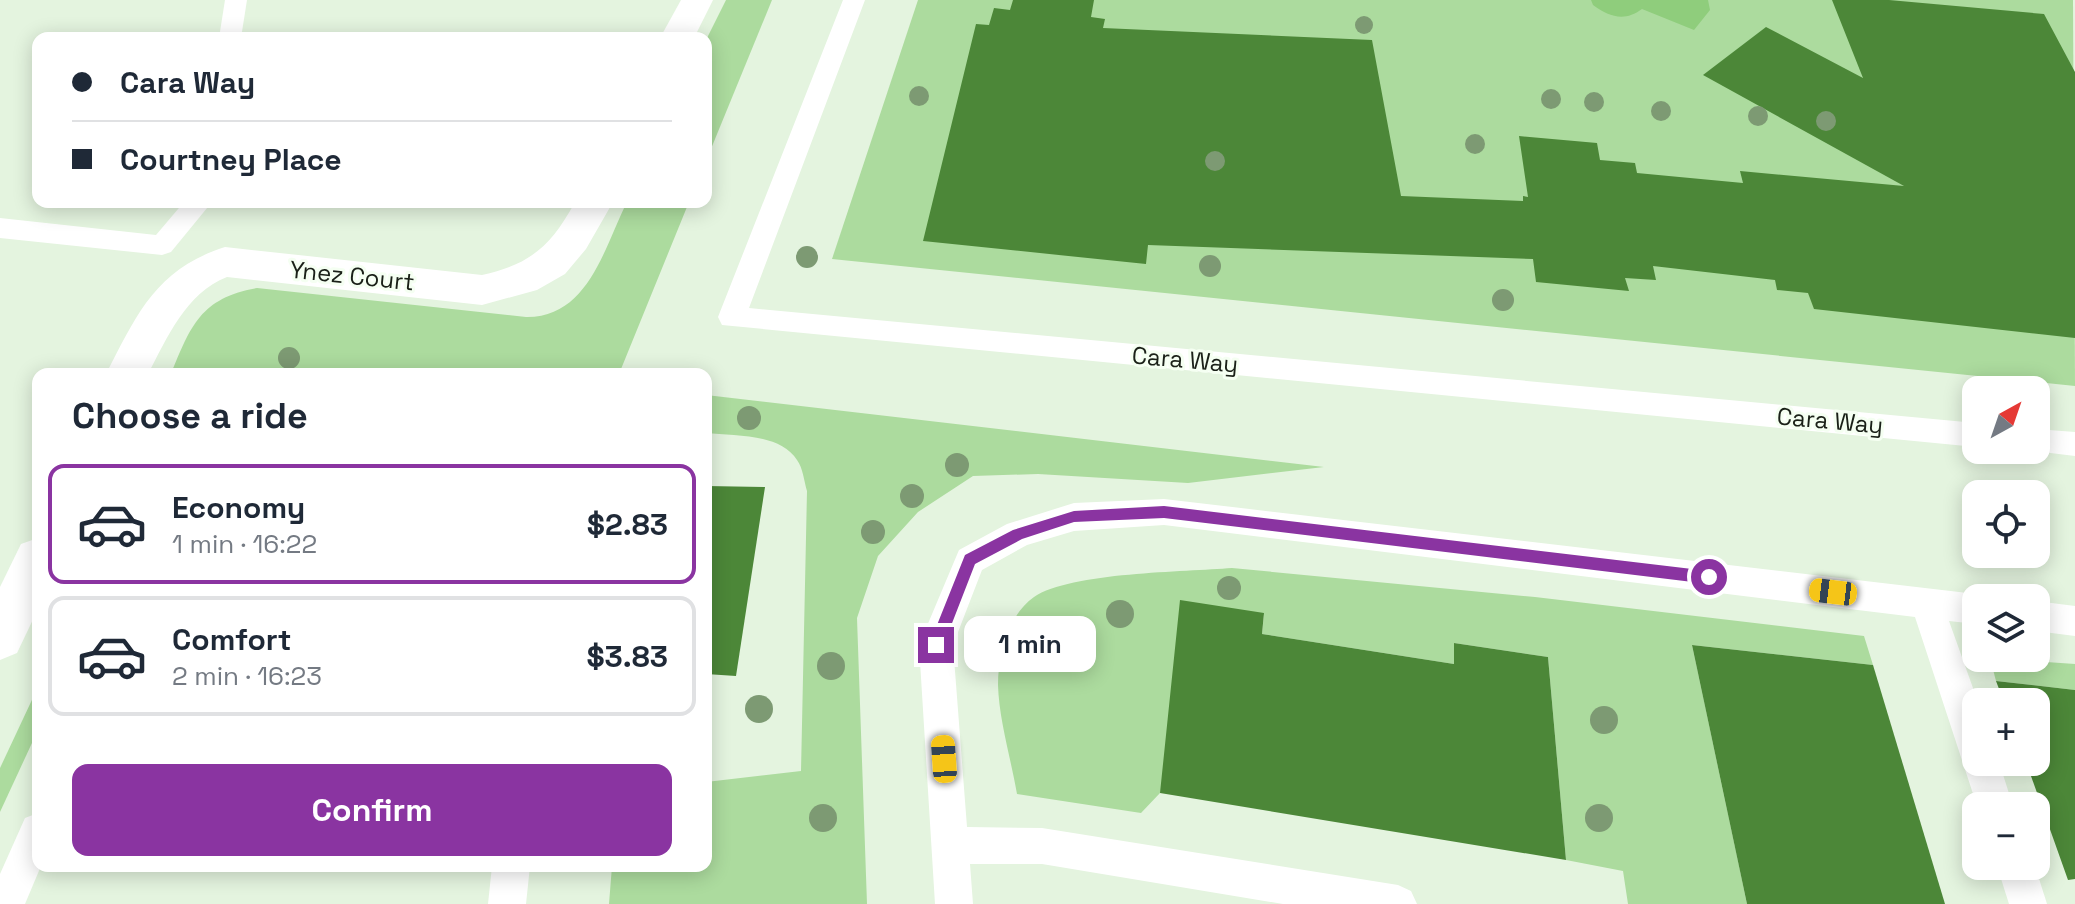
<!DOCTYPE html>
<meta charset="utf-8">
<style>
body{margin:0;font-family:"Space Grotesk",sans-serif;background:#f6f6f7;color:#1f2937;height:100vh;display:flex;flex-direction:column;font-size:30px;white-space:nowrap}
*{box-sizing:border-box;margin:0}
p{font-size:26px;color:#747a83}
.icon{flex:none;width:44px;height:44px;fill:none;stroke:currentColor;stroke-width:2;stroke-linecap:round;stroke-linejoin:round}
.map{position:relative;flex:1;overflow:hidden}
.details{position:absolute;left:32px;top:368px;width:680px;height:504px;display:flex;flex-direction:column;background:#fff;border-radius:16px;box-shadow:0 4px 20px #0003}
.details>*{flex:none}
.top-card{position:absolute;left:32px;top:32px;width:680px;height:176px;border-radius:16px;box-shadow:0 4px 20px #0003;display:grid;align-content:center;height:176px;padding:0 40px;background:#fff}
.needle{width:52px;rotate:40deg}
.controls{position:absolute;left:1962px;top:376px;display:grid;gap:16px}
.controls a{display:grid;place-items:center;width:88px;height:88px;border-radius:16px;background:#fff;box-shadow:0 4px 20px #0003;font-size:40px}
.end{position:absolute;width:36px;height:36px;margin:-18px;border:10px solid #8a34a1;background:#fff;box-shadow:0 0 0 4px #fff}
.from{border-radius:50%}
.bubble{position:absolute;height:56px;border-radius:16px;background:#fff;box-shadow:0 4px 20px #0003;font-size:26px;font-weight:700;line-height:56px;text-align:center}
.car{position:absolute;width:24px;height:48px;margin:-24px -12px;border-radius:10px;box-shadow:0 0 6px 2px #0007;background:linear-gradient(#f5c518 24%,#345 0 40%,#f5c518 0 76%,#345 0 86%,#f5c518 0)}
.top-card b{display:flex;align-items:center;gap:28px;height:76px;font-size:30px}
.top-card b+b{border-top:2px solid #e0e1e3}
.top-card i{width:20px;height:20px;background:#1f2937}
ul{padding:0;list-style:none}
li{display:flex;align-items:center;gap:24px;height:120px;margin:0 16px 12px;padding:0 24px;border:4px solid #e0e1e3;border-radius:16px}
li div{flex:1}
li b{display:block;font-size:30px}
li em{font-style:normal;font-weight:700}
li.on{border-color:#8a34a1}
li>.icon{width:72px;height:72px;stroke-width:1.5}
h2{padding:0 40px;font-size:36px;line-height:96px}
.action{display:flex;gap:16px;margin-top:auto;padding:16px 40px}
.action a{flex:1;height:92px;border-radius:16px;background:#8a34a1;color:#fff;font-size:32px;font-weight:700;line-height:92px;text-align:center}
.map>svg:first-child{display:block}
.green{fill:#acdb9e}
.water{fill:#8fcd7c}
.building{fill:#4c8738}
.lines{fill:none;stroke-linecap:round;stroke-linejoin:round}
.service{fill:#fff;fill-rule:evenodd}
.minor{fill:#fff;fill-rule:evenodd}
.tree{fill:#7d9a73}
.route{fill:#8a34a1}
.labels{text-anchor:middle;stroke-width:6;stroke-linejoin:round;paint-order:stroke}
.street-label{font-size:24px;fill:#1a2018;stroke:#f5fff2}
</style>
<div class="map">
<svg width="2075" height="904" viewBox="0 0 2075 904">
<rect width="100%" height="100%" fill="#e4f4df"/>
<g class="green">
<path d="M 726,0 L 772,0 L 706,161 L 706,40 Z"/>
<path d="M 918,0 L 2073,0 L 2075,386 L 832,259 Z"/>
<path d="M 627,202 L 689,202 L 619,374 L 171,374 C 191,325 201,298 257,288 L 526,317 C 588,318 604,248 627,202 Z"/>
<path d="M 706,395 L 1324,467 L 1188,483 L 1038,474 L 973,476 L 918,512 L 878,556 L 857,618 L 867,904 L 609,904 L 612,866 L 706,866 L 706,782 L 801,771 L 807,491 C 804,481 803,468 797,460 C 780,433 734,436 706,433 Z"/>
<path d="M 1232,568 L 1535,597 L 1864,636 L 1873,665 L 1692,645 L 1747,904 L 1628,904 L 1623,871 L 1566,860 L 1548,657 L 1454,643 L 1454,664 L 1262,634 L 1264,614 L 1160,793 L 1141,813 L 1017,794 C 1011,759 999,720 998,685 C 998,655 1008,615 1034,597 C 1071,572 1185,572 1232,568 Z"/>
<path d="M 1990,658 L 2075,664 L 2075,690 L 1996,681 Z"/>
<path d="M 38,687 L 38,730 L 0,812 L 0,768 Z"/>
</g>
<path class="water" d="M 1591,0 L 1708,0 L 1710,10 L 1694,30 L 1642,9 C 1625,22 1609,17 1593,5 Z"/>
<g class="building">
<path d="M 1013,0 L 1094,0 L 1091,17 L 1105,19 L 1103,28 L 1372,40 L 1401,196 L 1523,201 L 1523,196 L 1528,197 L 1519,136 L 1597,143 L 1600,160 L 1635,163 L 1637,173 L 1743,183 L 1740,171 L 1904,186 L 1703,75 L 1766,27 L 1863,78 L 1832,0 L 1889,0 L 2044,14 L 2075,72 L 2075,338 L 1814,309 L 1808,293 L 1777,290 L 1775,280 L 1653,266 L 1656,280 L 1625,278 L 1629,291 L 1536,282 L 1533,259 L 1148,245 L 1146,264 L 923,241 L 976,24 L 989,25 L 994,8 L 1010,10 Z"/>
<path d="M 706,486 L 765,487 L 736,676 L 706,674 Z"/>
<path d="M 1180,600 L 1264,613 L 1262,634 L 1454,664 L 1454,643 L 1548,657 L 1566,860 L 1160,793 Z"/>
<path d="M 1692,645 L 1873,665 L 1945,904 L 1747,904 Z"/>
<path d="M 1996,681 L 2075,690 L 2075,879 L 2068,880 L 2026,762 L 2036,762 L 2036,702 L 2004,702 Z"/>
</g>
<g class="lines">
<g class="service">
<path d="M 225,0 L 247,0 L 241,38 L 219,38 Z"/>
<path d="M 843,0 L 865,0 L 749,308 L 1976,423 L 1976,447 L 722,325 L 718,317 Z"/>
<path d="M 184,202 L 212,202 L 171,252 L 162,255 L 0,238 L 0,218 L 156,235 Z"/>
<path d="M 2036,429 L 2075,432 L 2075,456 L 2026,450 L 2036,450 Z"/>
<path d="M 1164,499 L 1976,594 L 1986,598 L 1976,598 L 1976,624 L 1949,621 L 1978,702 L 1976,762 L 1999,762 L 2013,806 L 1977,806 L 1915,617 L 1164,525 L 1074,531 L 1027,545 L 982,570 L 953,645 L 967,827 L 1042,828 L 1398,885 L 1411,891 L 1417,904 L 1283,904 L 1042,864 L 970,864 L 973,904 L 935,904 L 919,645 L 959,550 L 1007,524 L 1074,503 Z"/>
<path d="M 2036,601 L 2075,606 L 2075,636 L 2036,631 Z"/>
<path d="M 38,813 L 38,866 L 41,866 L 25,904 L 0,904 L 0,874 L 25,818 Z"/>
<path d="M 492,866 L 530,866 L 526,904 L 488,904 Z"/>
<path d="M 1997,866 L 2035,866 L 2047,904 L 2009,904 Z"/>
</g>
<g class="minor">
<path d="M 681,0 L 713,0 L 694,38 L 660,38 Z"/>
<path d="M 575,202 L 613,202 L 586,249 L 565,274 L 537,290 L 482,305 L 227,277 C 186,293 167,338 148,374 L 106,374 C 137,314 156,269 225,247 L 482,275 C 531,264 551,246 575,202 Z"/>
<path d="M 38,538 L 38,609 L 17,653 L 0,660 L 0,587 L 21,544 Z"/>
</g>
</g>
<g class="tree">
<circle cx="1364" cy="25" r="9"/>
<circle cx="919" cy="96" r="10"/>
<circle cx="1551" cy="99" r="10"/>
<circle cx="1594" cy="102" r="10"/>
<circle cx="1661" cy="111" r="10"/>
<circle cx="1758" cy="116" r="10"/>
<circle cx="1826" cy="121" r="10"/>
<circle cx="1475" cy="144" r="10"/>
<circle cx="1215" cy="161" r="10"/>
<circle cx="807" cy="257" r="11"/>
<circle cx="1210" cy="266" r="11"/>
<circle cx="1503" cy="300" r="11"/>
<circle cx="289" cy="358" r="11"/>
<circle cx="749" cy="418" r="12"/>
<circle cx="957" cy="465" r="12"/>
<circle cx="912" cy="496" r="12"/>
<circle cx="873" cy="532" r="12"/>
<circle cx="1229" cy="588" r="12"/>
<circle cx="1120" cy="614" r="14"/>
<circle cx="1071" cy="647" r="14"/>
<circle cx="831" cy="666" r="14"/>
<circle cx="759" cy="709" r="14"/>
<circle cx="1604" cy="720" r="14"/>
<circle cx="823" cy="818" r="14"/>
<circle cx="1599" cy="818" r="14"/>
</g>
<path class="route" d="M 1164,506 L 1709,571 L 1716,577 L 1709,584 L 1164,518 L 1074,522 L 1022,539 L 975,564 L 942,649 L 931,649 L 929,645 L 965,555 L 1013,530 L 1074,511 Z"/>
<g class="labels">
<g class="street-label">
<text transform="translate(352 276) rotate(6)" y="8">Ynez Court</text>
<text transform="translate(1185 360) rotate(5)" y="8">Cara Way</text>
<text transform="translate(1830 421) rotate(5)" y="8">Cara Way</text>
</g>
</g>
</svg>
<div class="controls">
<a><svg class="needle" viewBox="-14 -14 28 28"><path d="M0-13l5 13h-10z" fill="#e53935"/><path d="M0 13l5-13h-10z" fill="#747a83"/></svg></a>
<a><svg class="icon" aria-label="locate" viewBox="0 0 24 24"><circle cx="12" cy="12" r="6"/><path d="M12 2v4M12 18v4M2 12h4M18 12h4"/></svg></a>
<a><svg class="icon" aria-label="layers" viewBox="0 0 24 24"><path d="M12 4l9 5-9 5-9-5zM3 14l9 5 9-5"/></svg></a>
<a>+</a>
<a>−</a>
</div>
<i class="end from" style="left:1709px;top:577px"></i>
<i class="end" style="left:936px;top:645px"></i>
<div class="bubble" style="left:964px;top:616px;width:132px">1 min</div>
<i class="car" style="left:1833px;top:592px;rotate:277deg"></i>
<i class="car" style="left:944px;top:759px;rotate:356deg"></i>
<div class="top-card">
<b><i class="from"></i>Cara Way</b>
<b><i></i>Courtney Place</b>
</div>
<section class="details">
<h2>Choose a ride</h2>
<ul>
<li class="on"><svg class="icon" aria-label="car" viewBox="0 0 24 24"><path d="M5 17H2v-5l4-1 3-4h7l3 4 3 1v5h-3M9 17h6M6 11h13"/><circle cx="7" cy="17" r="2"/><circle cx="17" cy="17" r="2"/></svg><div><b>Economy</b><p>1 min · 16:22</p></div><em>$2.83</em></li>
<li><svg class="icon" aria-label="car" viewBox="0 0 24 24"><path d="M5 17H2v-5l4-1 3-4h7l3 4 3 1v5h-3M9 17h6M6 11h13"/><circle cx="7" cy="17" r="2"/><circle cx="17" cy="17" r="2"/></svg><div><b>Comfort</b><p>2 min · 16:23</p></div><em>$3.83</em></li>
</ul>
<div class="action"><a>Confirm</a></div>
</section>
</div>
